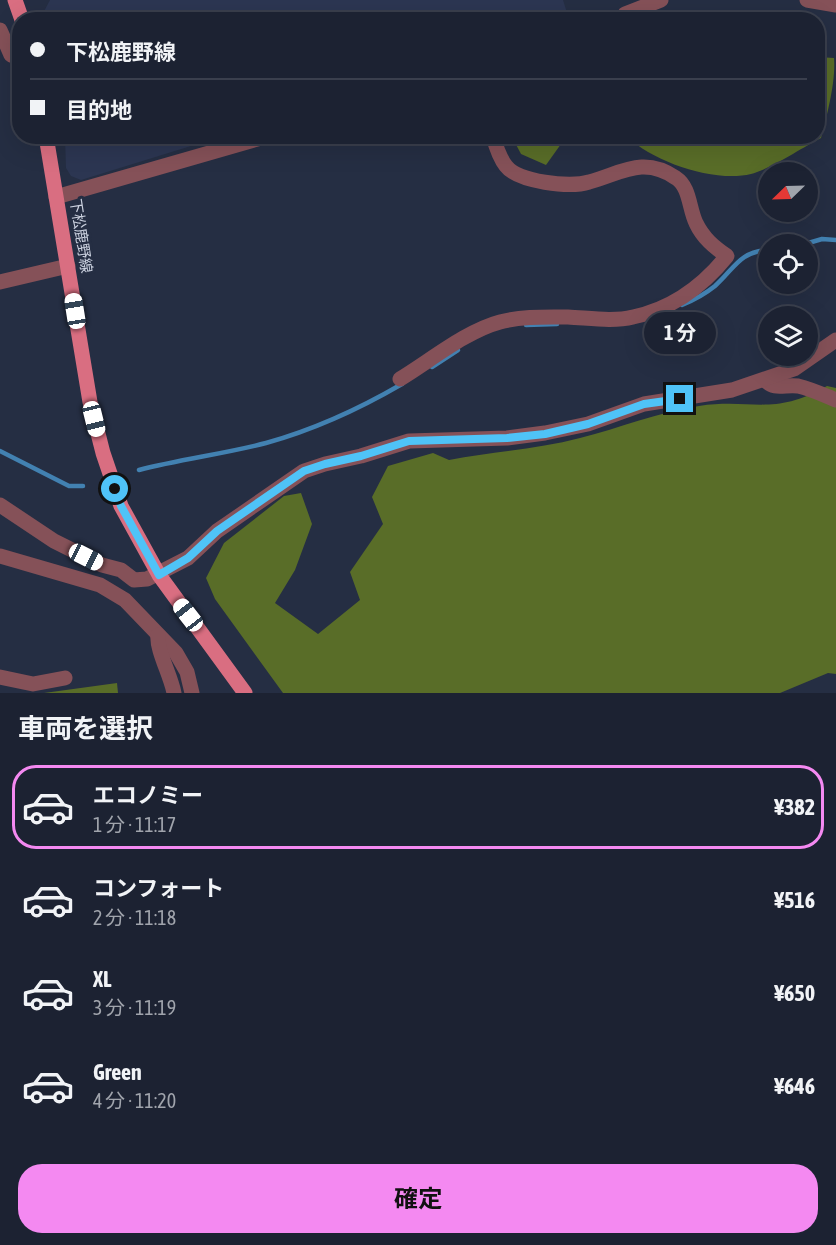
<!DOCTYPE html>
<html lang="ja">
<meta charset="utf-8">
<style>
body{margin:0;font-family:"Asap Condensed","Noto Sans JP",sans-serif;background:#252a3a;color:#f1f3f6;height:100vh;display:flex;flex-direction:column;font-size:22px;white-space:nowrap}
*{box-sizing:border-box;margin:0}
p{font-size:20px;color:#a0a4ac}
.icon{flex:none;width:33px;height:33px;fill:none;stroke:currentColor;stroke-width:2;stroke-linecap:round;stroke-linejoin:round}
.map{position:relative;height:693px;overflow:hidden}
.sheet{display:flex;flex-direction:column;background:#1c2232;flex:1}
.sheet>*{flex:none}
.hud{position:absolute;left:12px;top:12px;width:813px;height:132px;border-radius:24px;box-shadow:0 6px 24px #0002,0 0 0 2px #3a3f4d;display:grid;align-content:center;height:132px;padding:0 18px;background:#1c2232}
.needle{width:39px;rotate:247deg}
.fabs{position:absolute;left:758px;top:162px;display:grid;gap:12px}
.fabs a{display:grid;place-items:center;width:60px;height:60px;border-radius:50%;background:#1c2232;box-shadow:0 6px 24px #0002,0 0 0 2px #3a3f4d;font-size:30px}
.end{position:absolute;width:27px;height:27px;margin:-14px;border:8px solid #4fc3f7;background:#111;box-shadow:0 0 0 3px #111}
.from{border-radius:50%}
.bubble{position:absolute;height:42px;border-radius:21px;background:#1c2232;box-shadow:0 6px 24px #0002,0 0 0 2px #3a3f4d;font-size:20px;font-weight:700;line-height:42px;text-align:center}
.car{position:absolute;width:18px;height:36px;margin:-18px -9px;border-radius:8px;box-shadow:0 0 4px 2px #0007;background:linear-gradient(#fff 24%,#345 0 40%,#fff 0 76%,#345 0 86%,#fff 0)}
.hud b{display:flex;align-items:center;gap:21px;height:57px;font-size:22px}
.hud b+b{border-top:2px solid #3a3f4d}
.hud i{width:15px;height:15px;background:#f1f3f6}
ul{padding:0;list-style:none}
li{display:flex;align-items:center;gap:18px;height:84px;margin:0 12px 9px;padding:0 6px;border:3px solid transparent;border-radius:24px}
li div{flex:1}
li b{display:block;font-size:22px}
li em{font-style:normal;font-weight:700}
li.current{border-color:#f489f1}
li>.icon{width:54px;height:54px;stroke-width:1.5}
h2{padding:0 18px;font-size:27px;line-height:72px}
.action{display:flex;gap:12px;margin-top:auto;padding:12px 18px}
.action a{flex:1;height:69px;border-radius:24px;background:#f489f1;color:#111;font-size:24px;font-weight:700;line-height:69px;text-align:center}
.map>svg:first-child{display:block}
.built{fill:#2c3652}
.forest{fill:#596d28}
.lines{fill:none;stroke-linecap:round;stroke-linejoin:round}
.stream{stroke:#4281b1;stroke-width:4.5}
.street{stroke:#855158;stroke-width:15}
.primary{stroke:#d96e81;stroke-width:15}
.route{stroke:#4fc3f7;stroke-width:8}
.labels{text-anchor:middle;stroke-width:6;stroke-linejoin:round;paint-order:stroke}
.street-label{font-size:15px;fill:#cbd1df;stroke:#252e43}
</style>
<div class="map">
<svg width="836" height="693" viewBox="0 0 836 693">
<rect width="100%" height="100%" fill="#252e43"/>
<g class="built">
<path d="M 50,0 L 563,0 L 569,19 L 40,19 Z"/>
<path d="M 65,137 L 65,136 L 220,137 L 81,180 L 71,176 L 66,168 Z"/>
</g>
<g class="forest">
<path d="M 818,57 L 834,58 C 836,81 827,116 821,138 C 803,147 769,170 751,174 C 715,183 653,162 628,137 L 818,136 Z"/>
<path d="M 512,137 L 566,137 L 546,165 L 521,154 Z"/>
<path d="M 827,386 L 836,388 L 836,674 L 828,673 L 780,693 L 283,693 L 215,599 L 206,578 L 224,543 L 284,496 L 301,493 L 312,524 L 295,570 L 275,603 L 318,634 L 360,600 L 350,572 L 383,524 L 372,497 L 388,466 L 433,453 L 449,460 C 492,452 538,449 580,438 C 620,428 658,412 699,406 C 752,398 773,417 827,386 Z"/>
<path d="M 117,683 L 118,693 L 44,693 Z"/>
</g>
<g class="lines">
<g class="stream">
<path d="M 805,244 L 822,239 L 836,240"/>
<path d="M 682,305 C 694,300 705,294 715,286 C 735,268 739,252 768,250"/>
<path d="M 526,325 L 557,324"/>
<path d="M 432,367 L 458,350"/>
<path d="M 0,451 L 69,486 L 83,486"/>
<path d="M 139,470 C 181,459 224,454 266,443 C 313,430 359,409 402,384"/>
</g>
<g class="street">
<path d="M 807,0 L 836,5"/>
<path d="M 625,14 L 661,0"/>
<path d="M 0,30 L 11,55"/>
<path d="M 56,197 L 268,136"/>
<path d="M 0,282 L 68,266"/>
<path d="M 400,379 C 430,361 466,331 500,322 C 522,316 546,317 568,317 C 589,318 613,322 633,317 C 672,309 702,287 727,256 C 714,247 703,238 696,223 C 689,209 690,187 676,178 C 643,155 620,174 589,182 C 570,188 518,182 506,166 C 499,157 496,147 493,136"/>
<path d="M 765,380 C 775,391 785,384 798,386 C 811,389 824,395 836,400"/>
<path d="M 0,505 L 54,541 L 102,565 L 121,570 L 134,580 L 147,579 L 188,558 L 217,531 L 304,471 L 325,464 L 361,456 L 409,441 L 507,438 L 545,433 L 588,424 L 644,404 L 732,390 L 794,369 L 836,340"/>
<path d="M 0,556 L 100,585 L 125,600 L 176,653 L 187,672 L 192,693"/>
<path d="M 158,635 C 156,649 171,676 174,693"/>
<path d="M 0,677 L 33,684 L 65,678"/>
</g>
<g class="primary">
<path d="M 15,0 L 22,20"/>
<path d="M 46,136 L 90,402 L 103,453 L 121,506 L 159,575 L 245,693"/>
</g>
</g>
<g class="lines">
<path class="route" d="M 115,489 L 121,506 L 159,575 L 188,558 L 217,531 L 304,471 L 325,464 L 361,456 L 409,441 L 507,438 L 545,434 L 588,424 L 644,404 L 680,399"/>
</g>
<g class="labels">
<g class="street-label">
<text transform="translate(81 236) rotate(81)" y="5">下松鹿野線</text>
</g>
</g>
</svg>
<div class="fabs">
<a><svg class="needle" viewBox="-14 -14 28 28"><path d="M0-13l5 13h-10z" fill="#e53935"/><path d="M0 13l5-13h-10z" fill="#a0a4ac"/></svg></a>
<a><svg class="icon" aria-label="locate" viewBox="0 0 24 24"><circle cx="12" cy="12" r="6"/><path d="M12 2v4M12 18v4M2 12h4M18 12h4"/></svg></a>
<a><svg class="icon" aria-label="layers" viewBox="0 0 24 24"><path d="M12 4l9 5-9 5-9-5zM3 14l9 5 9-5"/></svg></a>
</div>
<i class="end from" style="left:115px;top:489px"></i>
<i class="end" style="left:680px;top:399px"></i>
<div class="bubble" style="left:644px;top:312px;width:72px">1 分</div>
<i class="car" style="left:75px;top:311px;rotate:351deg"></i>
<i class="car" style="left:94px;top:419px;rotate:166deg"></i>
<i class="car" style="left:86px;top:557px;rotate:117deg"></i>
<i class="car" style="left:188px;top:615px;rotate:322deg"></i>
<div class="hud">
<b><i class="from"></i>下松鹿野線</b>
<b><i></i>目的地</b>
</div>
</div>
<section class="sheet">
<h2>車両を選択</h2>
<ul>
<li class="current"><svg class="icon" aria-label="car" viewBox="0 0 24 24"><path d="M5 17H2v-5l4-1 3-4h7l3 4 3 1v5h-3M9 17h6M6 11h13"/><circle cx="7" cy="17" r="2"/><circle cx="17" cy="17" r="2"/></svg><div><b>エコノミー</b><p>1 分 · 11:17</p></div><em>¥382</em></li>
<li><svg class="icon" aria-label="car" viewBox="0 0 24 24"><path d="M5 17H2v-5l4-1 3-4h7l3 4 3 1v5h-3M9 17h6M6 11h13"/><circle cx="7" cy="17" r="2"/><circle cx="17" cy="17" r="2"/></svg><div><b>コンフォート</b><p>2 分 · 11:18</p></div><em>¥516</em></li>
<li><svg class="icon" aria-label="car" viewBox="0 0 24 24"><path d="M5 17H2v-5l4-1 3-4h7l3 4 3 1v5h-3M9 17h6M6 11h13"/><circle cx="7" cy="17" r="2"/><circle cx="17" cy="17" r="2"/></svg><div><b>XL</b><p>3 分 · 11:19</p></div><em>¥650</em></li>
<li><svg class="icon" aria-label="car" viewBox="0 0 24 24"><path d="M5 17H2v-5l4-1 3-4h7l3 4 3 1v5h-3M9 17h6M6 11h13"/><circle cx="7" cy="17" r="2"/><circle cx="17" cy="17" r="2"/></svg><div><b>Green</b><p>4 分 · 11:20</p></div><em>¥646</em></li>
</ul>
<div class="action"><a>確定</a></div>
</section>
